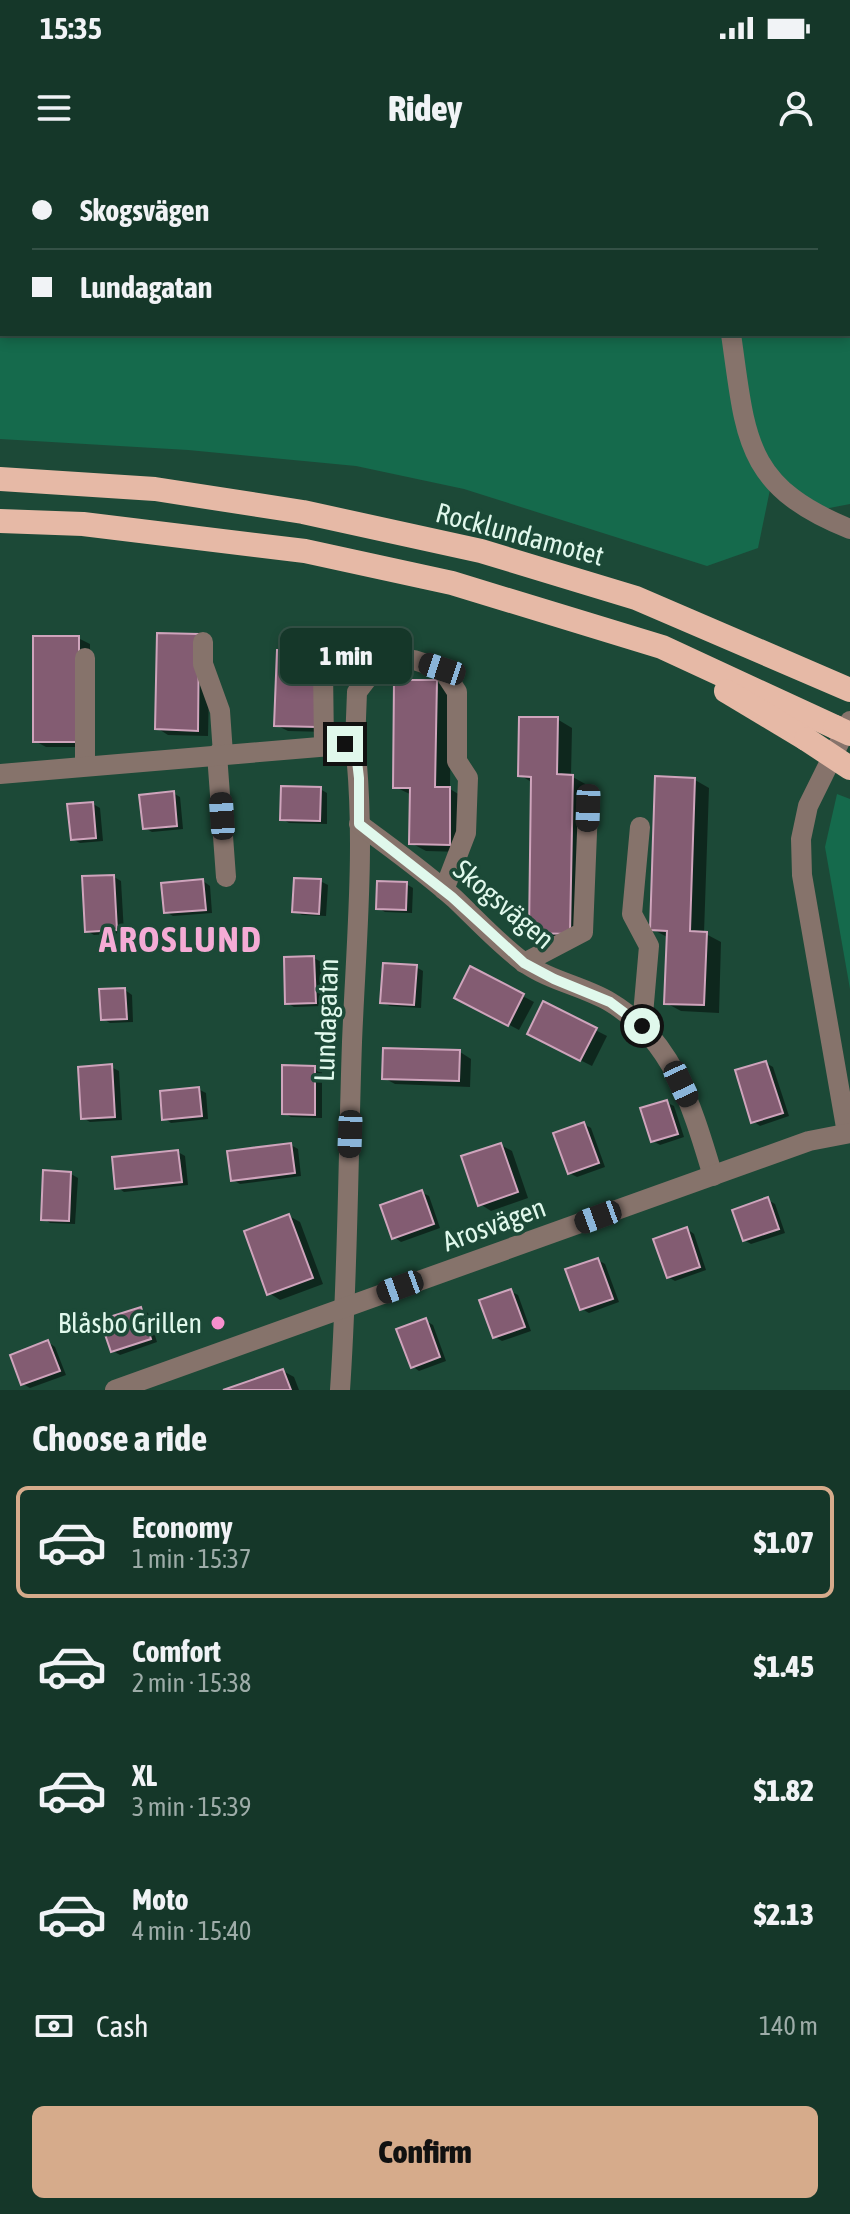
<!DOCTYPE html>
<meta charset="utf-8">
<style>
body{margin:0;font-family:"Asap Condensed",sans-serif;background:#224235;color:#f1f3f6;height:100vh;display:flex;flex-direction:column;font-size:30px;white-space:nowrap}
*{box-sizing:border-box;margin:0}
p{font-size:26px;color:#9daca8}
.icon{flex:none;width:44px;height:44px;fill:none;stroke:currentColor;stroke-width:2;stroke-linecap:round;stroke-linejoin:round}
.map{position:relative;height:1230px;overflow:hidden}
.side{display:flex;flex-direction:column;background:#153729;flex:1}
.side>*{flex:none}
.banner{position:absolute;left:0px;top:0px;width:850px;height:176px;box-shadow:0 4px 12px #0003,0 0 0 2px #345146;display:grid;align-content:center;height:176px;padding:0 32px;background:#153729}
.end{position:absolute;width:36px;height:36px;margin:-18px;border:10px solid #e0f8ec;background:#111;box-shadow:0 0 0 4px #111}
.from{border-radius:50%}
.bubble{position:absolute;height:56px;border-radius:12px;background:#153729;box-shadow:0 4px 12px #0003,0 0 0 2px #345146;font-size:26px;font-weight:800;line-height:56px;text-align:center}
.car{position:absolute;width:24px;height:48px;margin:-24px -12px;border-radius:10px;box-shadow:0 0 6px 2px #0007;background:linear-gradient(#222 24%,#8ab4d8 0 40%,#222 0 76%,#8ab4d8 0 86%,#222 0)}
.banner b{display:flex;align-items:center;gap:28px;height:76px;font-size:30px}
.banner b+b{border-top:2px solid #345146}
.banner i{width:20px;height:20px;background:#f1f3f6}
ul{padding:0;list-style:none}
li{display:flex;align-items:center;gap:24px;height:112px;margin:0 16px 12px;padding:0 16px;border:4px solid transparent;border-radius:12px}
li div{flex:1}
li b{display:block;font-size:30px}
li em{font-style:normal;font-weight:800}
li.selected{border-color:#d6ab8b}
li>.icon{width:72px;height:72px;stroke-width:1.5}
h2{padding:0 32px;font-size:36px;line-height:96px}
.pay{display:flex;align-items:center;gap:20px;height:88px;padding:0 32px;font-size:30px}
.pay p{margin-inline-start:auto}
.cta{display:flex;gap:16px;margin-top:auto;padding:16px 32px}
.cta a{flex:1;height:92px;border-radius:12px;background:#d6ab8b;color:#111;font-size:32px;font-weight:800;line-height:92px;text-align:center}
.status{display:flex;justify-content:space-between;align-items:center;height:56px;padding:0 40px;background:#153729;direction:ltr}
.status svg{height:22px;fill:currentColor}
header{display:flex;justify-content:space-between;align-items:center;height:104px;padding:0 32px;background:#153729;font-size:36px;font-weight:800}
.map>svg:first-child{display:block}
.green{fill:#156a4c;fill-rule:evenodd}
.shadow{fill:#0007}
.building{fill:#835c72;stroke:#cfa4bc;stroke-width:2}
.lines{fill:none;stroke-linecap:round;stroke-linejoin:round}
.minor{stroke:#86736b;stroke-width:20}
.highway{stroke:#e6b9a6;stroke-width:24}
.highway-bridge{stroke:#e6b9a6;stroke-width:24}
.route{stroke:#e0f8ec;stroke-width:10}
.poi-dot{fill:#f790ce;stroke:#1c4937;stroke-width:3}
.labels{text-anchor:middle;stroke-width:7;stroke-linejoin:round;paint-order:stroke}
.street-label{font-size:28px;fill:#e0f8ec;stroke:#1c4937}
.poi-label{font-size:28px;fill:#e0f8ec;stroke:#1c4937;text-anchor:end}
.district-label{font-size:36px;font-weight:bold;letter-spacing:2px;fill:#f4abd5;stroke:#1c4937}
</style>
<div class="status"><b>15:35</b><svg viewBox="0 0 49 12"><path d="M0 12V9h3v3zM5 12V6h3v6zM10 12V3h3v9zM15 12V0h3v12zM26 1h20v11H26zM47 4h2v5h-2z"/></svg></div>
<header><svg class="icon" aria-label="menu" viewBox="0 0 24 24"><path d="M4 6h16M4 12h16M4 18h16"/></svg>Ridey<svg class="icon" aria-label="person" viewBox="0 0 24 24"><circle cx="12" cy="8" r="4"/><path d="M4 21q1-7 8-7t8 7"/></svg></header>
<div class="map">
<svg width="850" height="1230" viewBox="0 0 850 1230">
<rect width="100%" height="100%" fill="#1c4937"/>
<g class="green">
<path d="M 0,0 L 850,0 L 850,344 L 814,351 L 772,320 L 758,388 L 707,406 L 464,329 L 356,306 L 188,290 L 0,279 ZM 2,2 L 848,2 L 848,174 L 2,174 Z"/>
<path d="M 837,634 L 850,639 L 850,829 L 825,687 Z"/>
</g>
<g class="shadow">
<path d="M 78,478 L 90,484 L 90,587 L 46,587 L 35,581 Z"/>
<path d="M 210,482 L 208,576 L 168,575 L 157,568 Z"/>
<path d="M 319,493 L 330,499 L 328,572 L 288,571 L 276,565 Z"/>
<path d="M 436,522 L 451,531 L 450,629 L 465,638 L 464,692 L 426,691 L 411,683 L 412,635 L 395,627 Z"/>
<path d="M 557,559 L 572,568 L 571,616 L 587,625 L 585,781 L 546,780 L 531,772 L 533,623 L 520,615 Z"/>
<path d="M 695,620 L 709,628 L 704,773 L 721,782 L 719,853 L 681,851 L 666,843 L 669,778 L 652,769 Z"/>
<path d="M 320,629 L 327,633 L 327,664 L 289,663 L 282,659 Z"/>
<path d="M 173,633 L 180,637 L 183,669 L 152,672 L 145,668 Z"/>
<path d="M 93,644 L 100,648 L 103,681 L 80,683 L 72,679 Z"/>
<path d="M 114,717 L 121,721 L 124,773 L 94,775 L 87,771 Z"/>
<path d="M 203,721 L 210,726 L 212,753 L 173,756 L 166,752 Z"/>
<path d="M 320,721 L 328,725 L 326,756 L 302,755 L 294,751 Z"/>
<path d="M 406,724 L 413,728 L 412,753 L 385,752 L 378,748 Z"/>
<path d="M 314,798 L 321,802 L 322,846 L 294,847 L 287,843 Z"/>
<path d="M 416,807 L 423,811 L 421,848 L 390,846 L 382,842 Z"/>
<path d="M 471,809 L 534,842 L 519,870 L 456,837 Z"/>
<path d="M 125,830 L 132,835 L 133,862 L 110,863 L 103,859 Z"/>
<path d="M 544,844 L 607,876 L 592,906 L 540,880 Z"/>
<path d="M 460,892 L 471,899 L 470,927 L 395,924 L 384,918 Z"/>
<path d="M 766,903 L 773,907 L 789,956 L 760,966 L 753,961 Z"/>
<path d="M 111,907 L 119,911 L 122,960 L 90,962 L 83,958 Z"/>
<path d="M 315,908 L 322,912 L 322,958 L 291,957 L 284,953 Z"/>
<path d="M 198,929 L 206,933 L 208,959 L 171,963 L 164,958 Z"/>
<path d="M 666,942 L 674,946 L 684,977 L 660,985 L 653,981 Z"/>
<path d="M 584,964 L 591,968 L 605,1007 L 577,1017 L 569,1013 Z"/>
<path d="M 291,985 L 298,989 L 301,1016 L 240,1024 L 233,1020 Z"/>
<path d="M 501,985 L 512,991 L 528,1038 L 491,1051 L 480,1044 Z"/>
<path d="M 178,992 L 185,996 L 188,1025 L 124,1032 L 117,1027 Z"/>
<path d="M 71,1014 L 78,1018 L 75,1064 L 50,1063 L 43,1058 Z"/>
<path d="M 421,1032 L 429,1036 L 440,1068 L 401,1082 L 394,1077 Z"/>
<path d="M 768,1040 L 775,1044 L 785,1073 L 751,1084 L 744,1080 Z"/>
<path d="M 289,1056 L 300,1062 L 323,1124 L 280,1140 L 269,1133 Z"/>
<path d="M 687,1069 L 694,1074 L 706,1110 L 675,1121 L 668,1117 Z"/>
<path d="M 598,1100 L 605,1104 L 619,1142 L 589,1153 L 582,1149 Z"/>
<path d="M 510,1131 L 518,1135 L 531,1171 L 502,1181 L 495,1177 Z"/>
<path d="M 140,1149 L 148,1153 L 157,1182 L 120,1195 L 113,1191 Z"/>
<path d="M 426,1161 L 433,1165 L 446,1201 L 419,1211 L 412,1206 Z"/>
<path d="M 48,1182 L 55,1187 L 66,1215 L 30,1228 L 23,1224 Z"/>
<path d="M 283,1211 L 294,1217 L 299,1230 L 228,1230 Z"/>
</g>
<g class="building">
<path d="M 157,473 L 199,474 L 198,571 L 155,569 Z"/>
<rect x="33" y="476" width="46" height="106"/>
<path d="M 277,490 L 320,491 L 317,567 L 274,566 Z"/>
<path d="M 394,520 L 437,520 L 435,627 L 450,627 L 450,685 L 409,684 L 410,628 L 393,628 Z"/>
<path d="M 519,557 L 558,557 L 557,614 L 573,615 L 570,774 L 529,773 L 531,617 L 518,616 Z"/>
<path d="M 655,616 L 695,618 L 690,771 L 707,772 L 704,845 L 664,844 L 667,771 L 650,770 Z"/>
<path d="M 281,626 L 321,627 L 320,661 L 280,660 Z"/>
<path d="M 174,631 L 177,666 L 143,669 L 139,635 Z"/>
<path d="M 93,642 L 96,678 L 71,680 L 67,644 Z"/>
<path d="M 114,715 L 117,770 L 85,772 L 82,716 Z"/>
<path d="M 294,718 L 321,719 L 319,754 L 292,752 Z"/>
<path d="M 203,719 L 206,750 L 164,753 L 161,723 Z"/>
<path d="M 377,721 L 407,722 L 406,750 L 376,749 Z"/>
<path d="M 314,796 L 316,843 L 285,844 L 284,797 Z"/>
<path d="M 383,803 L 417,805 L 414,845 L 380,843 Z"/>
<path d="M 470,806 L 524,834 L 508,866 L 454,838 Z"/>
<path d="M 125,828 L 127,859 L 101,860 L 99,829 Z"/>
<path d="M 543,841 L 597,868 L 580,901 L 527,874 Z"/>
<path d="M 383,888 L 460,890 L 459,921 L 382,919 Z"/>
<path d="M 766,901 L 783,953 L 751,963 L 735,910 Z"/>
<path d="M 112,904 L 115,957 L 81,959 L 78,907 Z"/>
<path d="M 282,905 L 315,906 L 315,955 L 282,954 Z"/>
<path d="M 199,927 L 202,956 L 162,960 L 160,931 Z"/>
<path d="M 667,940 L 678,974 L 651,982 L 640,948 Z"/>
<path d="M 584,962 L 599,1003 L 568,1014 L 553,973 Z"/>
<path d="M 291,983 L 295,1013 L 231,1021 L 227,991 Z"/>
<path d="M 501,983 L 518,1032 L 478,1046 L 461,996 Z"/>
<path d="M 178,990 L 182,1022 L 115,1029 L 112,997 Z"/>
<path d="M 43,1010 L 71,1012 L 69,1061 L 41,1060 Z"/>
<path d="M 422,1030 L 434,1064 L 392,1079 L 380,1045 Z"/>
<path d="M 768,1037 L 779,1069 L 743,1081 L 732,1050 Z"/>
<path d="M 289,1054 L 313,1118 L 267,1135 L 244,1071 Z"/>
<path d="M 687,1067 L 700,1107 L 667,1118 L 653,1079 Z"/>
<path d="M 598,1098 L 613,1139 L 580,1150 L 565,1109 Z"/>
<path d="M 511,1129 L 525,1167 L 493,1178 L 479,1140 Z"/>
<path d="M 141,1147 L 151,1179 L 111,1192 L 100,1160 Z"/>
<path d="M 426,1158 L 440,1197 L 411,1208 L 396,1169 Z"/>
<path d="M 48,1180 L 60,1211 L 21,1225 L 10,1195 Z"/>
<path d="M 283,1209 L 291,1230 L 223,1230 Z"/>
</g>
<g class="lines">
<g class="minor">
<path d="M 701,0 L 702,2"/>
<path d="M 731,174 C 746,277 743,326 850,369"/>
<path d="M 203,482 L 203,504 L 220,551 L 223,594"/>
<path d="M 85,498 L 85,606"/>
<path d="M 323,510 L 324,586"/>
<path d="M 355,584 L 357,532 L 367,519 L 385,504 L 414,500 L 442,509 L 457,532 L 457,601 L 468,618 L 466,673 L 444,730"/>
<path d="M 217,594 L 226,717"/>
<path d="M 0,614 L 355,584 C 366,682 356,784 352,882 C 348,998 348,1114 340,1230"/>
<path d="M 359,664 C 391,688 425,712 455,739 C 477,760 498,783 522,801 C 549,821 583,826 610,842 C 674,880 693,950 713,1016"/>
<path d="M 640,667 L 632,754 L 649,786 L 642,866"/>
<path d="M 524,803 L 583,772 L 588,648"/>
<path d="M 847,973 L 802,715 L 801,679 L 808,646 L 850,561"/>
<path d="M 115,1230 L 809,981 L 850,973"/>
</g>
<g class="highway">
<path d="M 0,319 L 155,329 L 303,352 L 481,391 L 636,438 L 850,530"/>
<path d="M 0,361 L 83,364 L 305,391 L 452,423 L 662,487 L 835,567"/>
<path d="M 726,531 L 806,579"/>
</g>
<g class="highway-bridge">
<path d="M 835,567 L 850,574"/>
<path d="M 806,579 L 850,608"/>
</g>
</g>
<g class="lines">
<path class="route" d="M 345,584 L 355,584 L 359,618 L 359,664 L 452,737 L 524,803 L 554,819 L 610,842 L 642,866"/>
</g>
<circle class="poi-dot" cx="218" cy="1163" r="8"/>
<g class="labels">
<g class="street-label">
<text transform="translate(520 374) rotate(15)" y="10">Rocklundamotet</text>
<text transform="translate(504 744) rotate(40)" y="10">Skogsvägen</text>
<text transform="translate(326 860) rotate(-88)" y="10">Lundagatan</text>
<text transform="translate(494 1064) rotate(-20)" y="10">Arosvägen</text>
</g>
<g class="poi-label">
<text x="202" y="1173">Blåsbo Grillen</text>
</g>
<g class="district-label">
<text x="181" y="792">AROSLUND</text>
</g>
</g>
</svg>
<i class="end from" style="left:642px;top:866px"></i>
<i class="end" style="left:345px;top:584px"></i>
<div class="bubble" style="left:280px;top:468px;width:132px">1 min</div>
<i class="car" style="left:442px;top:509px;rotate:288deg"></i>
<i class="car" style="left:588px;top:648px;rotate:182deg"></i>
<i class="car" style="left:222px;top:656px;rotate:356deg"></i>
<i class="car" style="left:681px;top:924px;rotate:155deg"></i>
<i class="car" style="left:350px;top:974px;rotate:182deg"></i>
<i class="car" style="left:598px;top:1057px;rotate:250deg"></i>
<i class="car" style="left:400px;top:1127px;rotate:250deg"></i>
<div class="banner">
<b><i class="from"></i>Skogsvägen</b>
<b><i></i>Lundagatan</b>
</div>
</div>
<section class="side">
<h2>Choose a ride</h2>
<ul>
<li class="selected"><svg class="icon" aria-label="car" viewBox="0 0 24 24"><path d="M5 17H2v-5l4-1 3-4h7l3 4 3 1v5h-3M9 17h6M6 11h13"/><circle cx="7" cy="17" r="2"/><circle cx="17" cy="17" r="2"/></svg><div><b>Economy</b><p>1 min · 15:37</p></div><em>$1.07</em></li>
<li><svg class="icon" aria-label="car" viewBox="0 0 24 24"><path d="M5 17H2v-5l4-1 3-4h7l3 4 3 1v5h-3M9 17h6M6 11h13"/><circle cx="7" cy="17" r="2"/><circle cx="17" cy="17" r="2"/></svg><div><b>Comfort</b><p>2 min · 15:38</p></div><em>$1.45</em></li>
<li><svg class="icon" aria-label="car" viewBox="0 0 24 24"><path d="M5 17H2v-5l4-1 3-4h7l3 4 3 1v5h-3M9 17h6M6 11h13"/><circle cx="7" cy="17" r="2"/><circle cx="17" cy="17" r="2"/></svg><div><b>XL</b><p>3 min · 15:39</p></div><em>$1.82</em></li>
<li><svg class="icon" aria-label="car" viewBox="0 0 24 24"><path d="M5 17H2v-5l4-1 3-4h7l3 4 3 1v5h-3M9 17h6M6 11h13"/><circle cx="7" cy="17" r="2"/><circle cx="17" cy="17" r="2"/></svg><div><b>Moto</b><p>4 min · 15:40</p></div><em>$2.13</em></li>
</ul>
<div class="pay"><svg class="icon" aria-label="cash" viewBox="0 0 24 24"><path d="M3 7h18v10H3z"/><circle cx="12" cy="12" r="2"/></svg>Cash<p>140 m</p></div>
<div class="cta"><a>Confirm</a></div>
</section>
